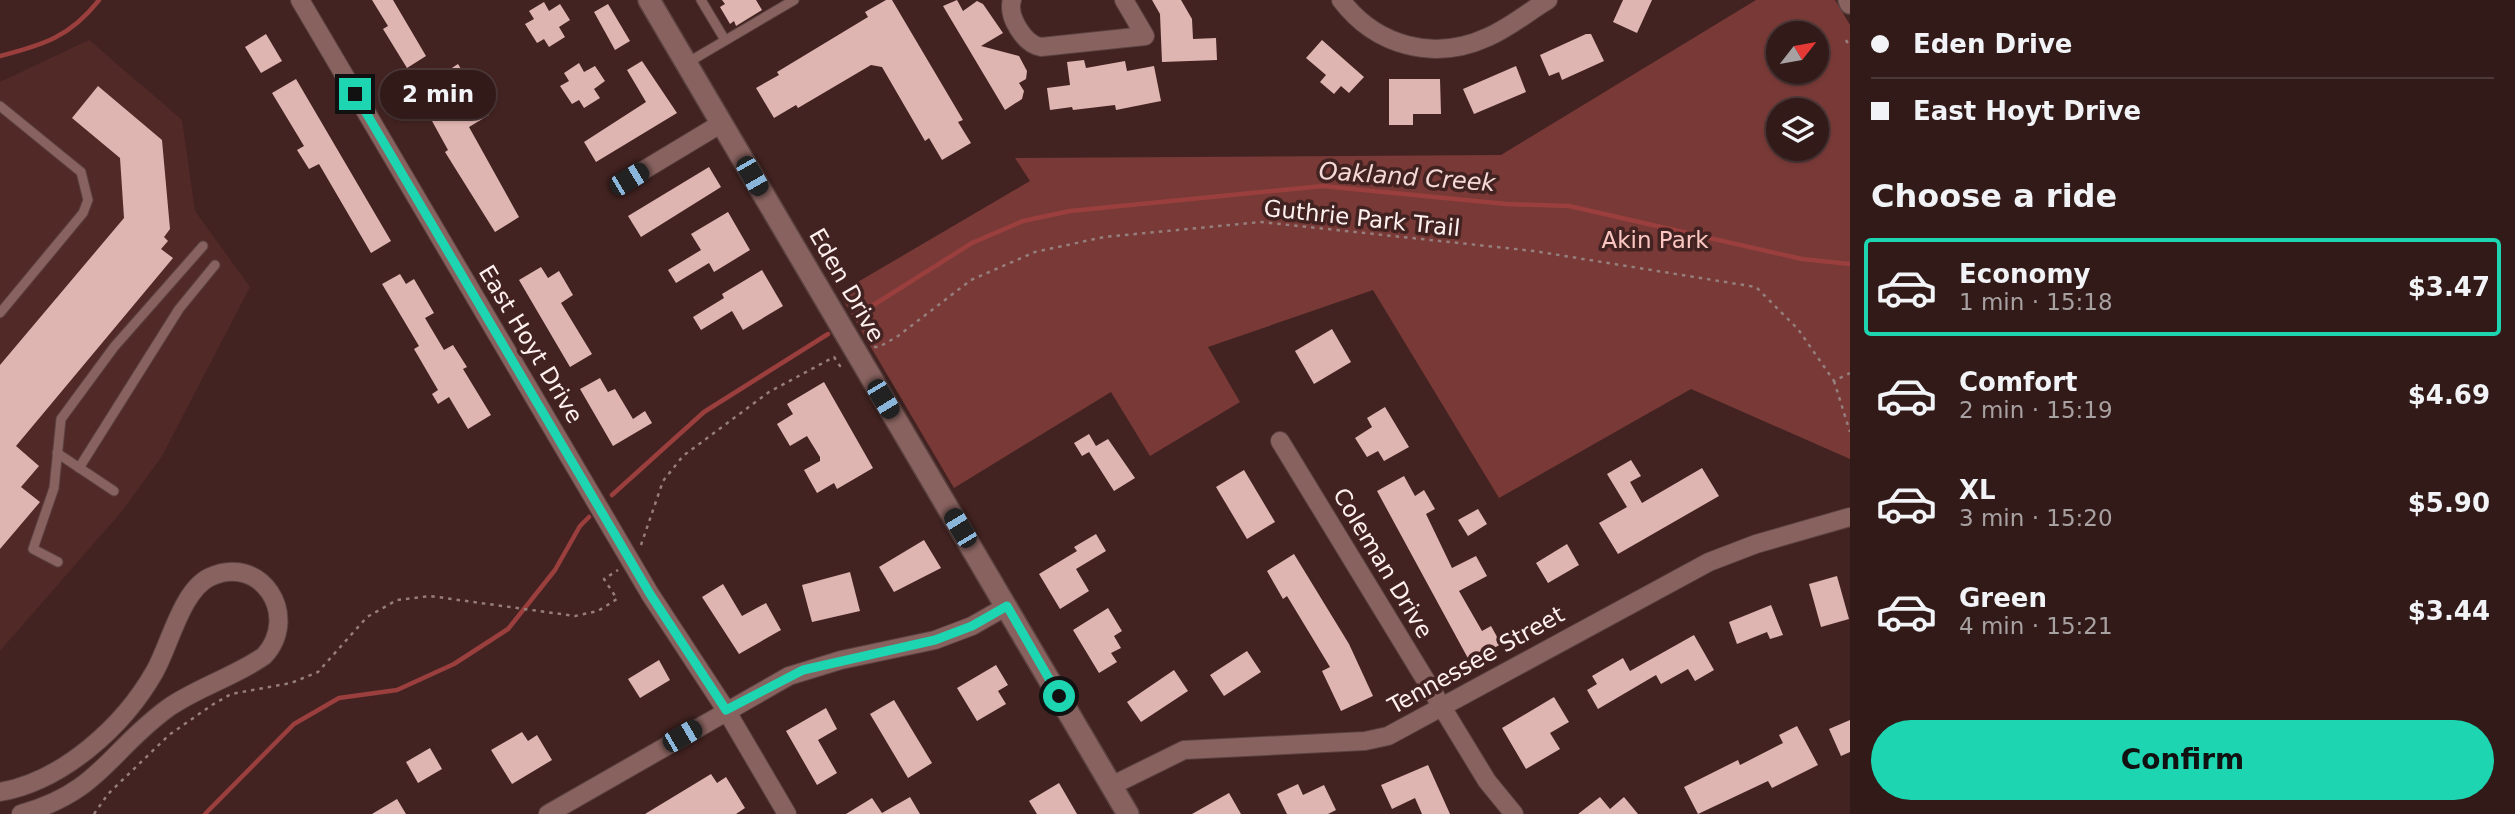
<!DOCTYPE html>
<meta charset="utf-8">
<style>
body{margin:0;font-family:"DejaVu Sans",sans-serif;background:#3d2726;color:#f1f3f6;height:100vh;display:flex;flex-direction:column;font-size:26px;white-space:nowrap}
*{box-sizing:border-box;margin:0}
p{font-size:23px;color:#a8a1a2}
.icon{flex:none;width:38px;height:38px;fill:none;stroke:currentColor;stroke-width:2;stroke-linecap:round;stroke-linejoin:round}
.map{position:relative;flex:1;overflow:hidden}
.details{display:flex;flex-direction:column;background:#321a19;width:665px}
.details>*{flex:none}
.banner{display:grid;align-content:center;height:154px;padding:0 21px;background:#321a19}
.needle{width:46px;rotate:59deg}
.controls{position:absolute;left:1766px;top:21px;display:grid;gap:14px}
.controls a{display:grid;place-items:center;width:63px;height:63px;border-radius:50%;background:#321a19;box-shadow:0 2px 5px #0004,0 0 0 2px #4d3838;font-size:35px}
.end{position:absolute;width:32px;height:32px;margin:-16px;border:9px solid #1dd5b1;background:#111;box-shadow:0 0 0 4px #111}
.from{border-radius:50%}
.bubble{position:absolute;height:49px;border-radius:24px;background:#321a19;box-shadow:0 2px 5px #0004,0 0 0 2px #4d3838;font-size:23px;font-weight:800;line-height:49px;text-align:center}
.car{position:absolute;width:21px;height:42px;margin:-21px -10px;border-radius:9px;box-shadow:0 0 5px 2px #0007;background:linear-gradient(#222 24%,#8ab4d8 0 40%,#222 0 76%,#8ab4d8 0 86%,#222 0)}
.banner b{display:flex;align-items:center;gap:24px;height:66px;font-size:26px}
.banner b+b{border-top:2px solid #4d3838}
.banner i{width:18px;height:18px;background:#f1f3f6}
ul{padding:0;list-style:none}
li{display:flex;align-items:center;gap:21px;height:98px;margin:0 14px 10px;padding:0 7px;border:4px solid transparent;border-radius:7px}
li div{flex:1}
li b{display:block;font-size:26px}
li em{font-style:normal;font-weight:800}
li.on{border-color:#1dd5b1}
li>.icon{width:63px;height:63px;stroke-width:1.5}
h2{padding:0 21px;font-size:32px;line-height:84px}
.primary-button{display:flex;gap:14px;margin-top:auto;padding:14px 21px}
.primary-button a{flex:1;height:80px;border-radius:42px;background:#1dd5b1;color:#111;font-size:28px;font-weight:800;line-height:80px;text-align:center}
main{display:flex;flex:1;min-height:0}
.map>svg:first-child{display:block}
.built{fill:#512927}
.green{fill:#793a37;fill-rule:evenodd}
.lines{fill:none;stroke-linecap:round;stroke-linejoin:round}
.stream{stroke:#9a3f3d;stroke-width:4.5}
.building{fill:#dfb5b1}
.service-casing{stroke:#5b4241;stroke-width:11}
.minor-casing{stroke:#5b4241;stroke-width:20}
.tertiary-casing{stroke:#5b4241;stroke-width:24}
.path{stroke:#957e7c;stroke-width:2.5;stroke-dasharray:3.5 5;stroke-linecap:butt}
.service{stroke:#88625f;stroke-width:9}
.minor{stroke:#88625f;stroke-width:18}
.tertiary{stroke:#88625f;stroke-width:21}
.route{stroke:#1dd5b1;stroke-width:9}
.labels{text-anchor:middle;stroke-width:7;stroke-linejoin:round;paint-order:stroke}
.street-label{font-size:23px;fill:#fef0ef;stroke:#422321}
.park-label{font-size:23px;fill:#fbc6c1;stroke:#422321}
.water-label{font-size:24px;font-style:italic;fill:#f4d9d7;stroke:#422321}
</style>
<main>
<div class="map">
<svg width="1850" height="814" viewBox="0 0 1850 814">
<rect width="100%" height="100%" fill="#422321"/>
<path class="built" d="M 89,40 L 182,120 L 195,211 L 250,287 L 162,456 L 122,511 L 0,651 L 0,82 Z"/>
<path class="green" d="M 1756,0 L 1835,0 L 1850,25 L 1850,459 L 1691,389 L 1499,498 L 1373,290 L 1208,347 L 1240,402 L 1150,456 L 1111,392 L 954,488 L 839,293 L 1030,181 L 1015,158 L 1501,155 ZM 1778,33 L 1816,33 L 1816,72 L 1778,72 ZM 1778,110 L 1816,110 L 1816,149 L 1778,149 Z"/>
<g class="lines">
<g class="stream">
<path d="M 0,56 C 43,45 70,37 99,0"/>
<path d="M 856,316 L 972,243 L 1023,221 L 1070,211 L 1323,186 L 1506,204 L 1569,206 L 1802,259 L 1850,264"/>
<path d="M 612,495 L 704,412 L 828,334"/>
<path d="M 205,814 L 294,724 L 339,698 L 397,690 L 454,664 L 508,629 L 555,570 L 580,526 L 589,517"/>
</g>
</g>
<g class="building">
<path d="M 372,0 L 393,0 L 426,56 L 407,68 L 383,29 L 388,26 Z"/>
<path d="M 722,0 L 756,0 L 762,10 L 736,26 L 734,21 L 730,24 L 720,7 L 725,4 Z"/>
<path d="M 886,0 L 892,0 L 963,120 L 958,122 L 971,143 L 942,160 L 929,138 L 925,141 L 882,67 L 871,65 L 798,108 L 796,105 L 774,118 L 756,88 L 779,75 L 777,72 L 868,17 L 865,12 Z"/>
<path d="M 957,0 L 963,11 L 977,1 L 983,4 L 1003,33 L 981,46 L 1019,56 L 1027,71 L 1026,79 L 1019,83 L 1024,91 L 1022,99 L 1005,110 L 943,6 Z"/>
<path d="M 1152,0 L 1181,0 L 1192,19 L 1193,39 L 1216,38 L 1217,60 L 1162,62 L 1160,14 Z"/>
<path d="M 1623,0 L 1652,0 L 1637,33 L 1613,22 Z"/>
<path d="M 544,2 L 549,11 L 560,4 L 570,20 L 559,27 L 565,37 L 549,47 L 544,39 L 537,43 L 525,24 L 534,19 L 529,11 Z"/>
<path d="M 608,4 L 630,41 L 615,50 L 594,12 Z"/>
<path d="M 266,34 L 282,61 L 261,73 L 245,47 Z"/>
<path d="M 1586,34 L 1591,34 L 1604,61 L 1562,80 L 1559,72 L 1549,76 L 1540,55 Z"/>
<path d="M 1322,40 L 1364,77 L 1349,93 L 1341,86 L 1334,94 L 1320,82 L 1326,75 L 1306,58 Z"/>
<path d="M 1084,60 L 1086,68 L 1125,61 L 1127,71 L 1154,66 L 1161,101 L 1116,110 L 1115,105 L 1073,110 L 1072,107 L 1050,110 L 1047,88 L 1070,85 L 1067,62 Z"/>
<path d="M 642,61 L 677,113 L 596,162 L 584,142 L 646,102 L 627,70 Z"/>
<path d="M 579,63 L 584,72 L 595,66 L 605,81 L 594,89 L 600,98 L 584,108 L 579,100 L 572,104 L 560,86 L 569,81 L 564,73 Z"/>
<path d="M 458,64 L 489,115 L 469,127 L 519,217 L 495,232 L 445,152 L 448,150 L 432,121 L 456,107 L 438,77 Z"/>
<path d="M 1516,66 L 1526,92 L 1474,114 L 1463,89 Z"/>
<path d="M 296,79 L 391,241 L 371,253 L 319,164 L 309,169 L 297,150 L 304,146 L 272,93 Z"/>
<path d="M 1389,79 L 1440,79 L 1441,114 L 1413,114 L 1413,125 L 1389,125 Z"/>
<path d="M 98,86 L 162,140 L 170,229 L 164,237 L 168,241 L 161,249 L 173,258 L 16,446 L 39,466 L 21,487 L 40,502 L 0,549 L 0,365 L 124,218 L 120,158 L 72,118 Z"/>
<path d="M 709,167 L 721,187 L 641,237 L 628,216 Z"/>
<path d="M 728,212 L 750,250 L 714,272 L 709,263 L 676,283 L 668,270 L 701,250 L 691,234 Z"/>
<path d="M 541,267 L 548,278 L 559,271 L 573,295 L 561,303 L 592,354 L 570,367 L 519,280 Z"/>
<path d="M 762,270 L 783,306 L 743,330 L 732,311 L 701,330 L 693,317 L 724,298 L 722,294 Z"/>
<path d="M 400,274 L 406,284 L 414,279 L 434,313 L 425,318 L 444,350 L 453,345 L 467,367 L 463,369 L 491,415 L 468,429 L 449,397 L 438,404 L 432,394 L 438,390 L 414,349 L 419,346 L 382,284 Z"/>
<path d="M 1332,329 L 1351,362 L 1314,384 L 1295,351 Z"/>
<path d="M 600,378 L 608,392 L 615,389 L 633,419 L 645,411 L 652,423 L 613,446 L 580,389 Z"/>
<path d="M 824,382 L 873,468 L 837,489 L 834,483 L 817,493 L 804,470 L 820,461 L 820,457 L 807,436 L 790,446 L 777,424 L 793,414 L 787,404 Z"/>
<path d="M 1385,407 L 1409,447 L 1384,461 L 1378,451 L 1367,457 L 1355,438 L 1372,427 L 1367,418 Z"/>
<path d="M 1089,434 L 1096,446 L 1108,439 L 1135,478 L 1114,491 L 1089,452 L 1082,456 L 1074,443 Z"/>
<path d="M 1631,460 L 1641,476 L 1630,482 L 1642,503 L 1702,468 L 1719,496 L 1618,554 L 1599,523 L 1627,507 L 1607,474 Z"/>
<path d="M 1244,470 L 1275,522 L 1247,539 L 1216,487 Z"/>
<path d="M 1404,476 L 1415,496 L 1424,490 L 1435,509 L 1426,514 L 1452,568 L 1476,556 L 1487,576 L 1459,591 L 1482,631 L 1491,626 L 1501,644 L 1470,662 L 1377,491 Z"/>
<path d="M 1478,509 L 1487,524 L 1468,536 L 1458,520 Z"/>
<path d="M 1096,534 L 1106,551 L 1076,569 L 1089,591 L 1060,609 L 1039,574 L 1077,551 L 1074,547 Z"/>
<path d="M 924,540 L 941,568 L 894,592 L 879,567 Z"/>
<path d="M 1567,544 L 1579,565 L 1548,583 L 1536,563 Z"/>
<path d="M 1294,554 L 1349,644 L 1373,696 L 1341,711 L 1322,671 L 1330,667 L 1287,596 L 1283,599 L 1267,571 Z"/>
<path d="M 850,572 L 860,611 L 812,622 L 802,585 Z"/>
<path d="M 1837,576 L 1849,619 L 1821,627 L 1809,584 Z"/>
<path d="M 723,584 L 742,616 L 766,603 L 781,630 L 739,654 L 702,597 Z"/>
<path d="M 1771,605 L 1783,635 L 1770,639 L 1767,632 L 1737,644 L 1729,622 Z"/>
<path d="M 1108,608 L 1122,631 L 1114,636 L 1121,648 L 1111,653 L 1117,662 L 1099,673 L 1073,630 Z"/>
<path d="M 1694,635 L 1714,670 L 1695,681 L 1688,669 L 1661,684 L 1656,675 L 1598,709 L 1587,690 L 1597,684 L 1592,676 L 1623,658 L 1630,671 Z"/>
<path d="M 1247,651 L 1261,672 L 1224,696 L 1210,675 Z"/>
<path d="M 659,660 L 670,680 L 640,698 L 628,679 Z"/>
<path d="M 996,665 L 1008,685 L 998,691 L 1006,704 L 977,721 L 957,688 Z"/>
<path d="M 1174,670 L 1188,691 L 1141,722 L 1127,702 Z"/>
<path d="M 1554,697 L 1569,722 L 1550,733 L 1560,749 L 1526,769 L 1502,728 Z"/>
<path d="M 894,700 L 932,763 L 908,778 L 870,714 Z"/>
<path d="M 826,708 L 837,729 L 818,740 L 837,773 L 817,785 L 786,731 Z"/>
<path d="M 1850,720 L 1850,752 L 1841,756 L 1829,729 Z"/>
<path d="M 1797,726 L 1818,765 L 1772,788 L 1768,781 L 1698,814 L 1684,787 L 1738,760 L 1740,765 L 1783,743 L 1779,735 Z"/>
<path d="M 522,732 L 528,741 L 537,735 L 552,760 L 512,784 L 491,750 Z"/>
<path d="M 430,748 L 442,769 L 418,783 L 406,762 Z"/>
<path d="M 1428,765 L 1450,814 L 1422,814 L 1415,798 L 1392,809 L 1381,785 Z"/>
<path d="M 711,774 L 717,783 L 726,777 L 745,808 L 736,814 L 645,814 Z"/>
<path d="M 1059,783 L 1077,814 L 1037,814 L 1029,801 Z"/>
<path d="M 1298,784 L 1303,795 L 1324,785 L 1336,810 L 1328,814 L 1287,814 L 1277,794 Z"/>
<path d="M 1229,793 L 1241,814 L 1192,814 Z"/>
<path d="M 910,797 L 920,814 L 846,814 L 872,798 L 882,813 Z"/>
<path d="M 1600,797 L 1610,809 L 1624,797 L 1638,814 L 1578,814 Z"/>
<path d="M 397,799 L 406,814 L 372,814 Z"/>
</g>
<g class="lines">
<defs>
<g id="service">
<path d="M 701,0 L 725,40"/>
<path d="M 687,63 L 794,0"/>
<path d="M 0,106 L 81,172 L 88,200 L 83,213 L 0,313"/>
<path d="M 57,453 L 114,491"/>
<path d="M 79,468 L 179,309 L 215,265"/>
<path d="M 58,562 L 33,549 L 54,488 L 61,419 L 114,347 L 203,246"/>
</g>
<g id="minor">
<path d="M 300,0 L 650,594 L 726,710 L 787,814"/>
<path d="M 1012,0 C 1007,16 1024,44 1041,47 L 1145,36 L 1124,0"/>
<path d="M 1341,0 C 1376,46 1434,62 1488,37 C 1509,28 1528,12 1548,0"/>
<path d="M 629,179 L 722,123"/>
<path d="M 1280,441 L 1487,781 L 1514,814"/>
<path d="M 1111,786 L 1184,750 L 1365,741 L 1388,736 L 1709,562 L 1756,544 L 1850,517"/>
<path d="M 0,792 C 63,781 124,726 155,671 C 170,644 182,590 210,577 C 261,553 301,616 264,656 C 234,677 198,687 168,708 C 109,751 100,792 21,814"/>
<path d="M 548,814 L 789,676 L 841,660 L 935,640 L 972,626 L 1007,606"/>
</g>
<g id="tertiary">
<path d="M 649,0 L 1128,814"/>
<path d="M 1849,0 L 1850,3"/>
</g>
</defs>
<use href="#service" class="service-casing"/>
<use href="#minor" class="minor-casing"/>
<use href="#tertiary" class="tertiary-casing"/>
<g class="path">
<path d="M 1846,40 L 1850,47"/>
<path d="M 874,347 L 879,347 L 898,336 L 971,280 L 1035,252 L 1104,237 L 1261,222 L 1534,251 L 1756,287 L 1798,329 L 1834,381 L 1850,373"/>
<path d="M 1834,381 L 1850,432"/>
<path d="M 641,545 L 663,481 L 683,456 L 769,392 L 834,357 L 840,366 L 844,364"/>
<path d="M 94,814 L 108,794 L 169,735 L 212,705 L 231,694 L 291,683 L 318,672 L 367,617 L 397,600 L 430,596 L 575,616 L 598,611 L 617,599 L 604,579 L 618,570"/>
</g>
<use href="#service" class="service"/>
<use href="#minor" class="minor"/>
<use href="#tertiary" class="tertiary"/>
</g>
<g class="lines">
<path class="route" d="M 355,94 L 650,594 L 726,710 L 803,670 L 935,640 L 972,626 L 1007,606 L 1059,696"/>
</g>
<g class="labels">
<g class="street-label">
<text transform="translate(1362 218) rotate(6)" y="8">Guthrie Park Trail</text>
<text transform="translate(847 285) rotate(60)" y="8">Eden Drive</text>
<text transform="translate(531 344) rotate(59)" y="8">East Hoyt Drive</text>
<text transform="translate(1383 563) rotate(59)" y="8">Coleman Drive</text>
<text transform="translate(1476 660) rotate(-29)" y="8">Tennessee Street</text>
</g>
<g class="park-label">
<text x="1655" y="248">Akin Park</text>
</g>
<g class="water-label">
<text transform="translate(1407 177) rotate(4)" y="8">Oakland Creek</text>
</g>
</g>
</svg>
<div class="controls">
<a><svg class="needle" viewBox="-14 -14 28 28"><path d="M0-13l5 13h-10z" fill="#e53935"/><path d="M0 13l5-13h-10z" fill="#a8a1a2"/></svg></a>
<a><svg class="icon" aria-label="layers" viewBox="0 0 24 24"><path d="M12 4l9 5-9 5-9-5zM3 14l9 5 9-5"/></svg></a>
</div>
<i class="end from" style="left:1059px;top:696px"></i>
<i class="end" style="left:355px;top:94px"></i>
<div class="bubble" style="left:380px;top:70px;width:116px">2 min</div>
<i class="car" style="left:752px;top:176px;rotate:150deg"></i>
<i class="car" style="left:629px;top:179px;rotate:59deg"></i>
<i class="car" style="left:883px;top:399px;rotate:149deg"></i>
<i class="car" style="left:960px;top:528px;rotate:329deg"></i>
<i class="car" style="left:682px;top:736px;rotate:60deg"></i>
</div>
<section class="details">
<div class="banner">
<b><i class="from"></i>Eden Drive</b>
<b><i></i>East Hoyt Drive</b>
</div>
<h2>Choose a ride</h2>
<ul>
<li class="on"><svg class="icon" aria-label="car" viewBox="0 0 24 24"><path d="M5 17H2v-5l4-1 3-4h7l3 4 3 1v5h-3M9 17h6M6 11h13"/><circle cx="7" cy="17" r="2"/><circle cx="17" cy="17" r="2"/></svg><div><b>Economy</b><p>1 min · 15:18</p></div><em>$3.47</em></li>
<li><svg class="icon" aria-label="car" viewBox="0 0 24 24"><path d="M5 17H2v-5l4-1 3-4h7l3 4 3 1v5h-3M9 17h6M6 11h13"/><circle cx="7" cy="17" r="2"/><circle cx="17" cy="17" r="2"/></svg><div><b>Comfort</b><p>2 min · 15:19</p></div><em>$4.69</em></li>
<li><svg class="icon" aria-label="car" viewBox="0 0 24 24"><path d="M5 17H2v-5l4-1 3-4h7l3 4 3 1v5h-3M9 17h6M6 11h13"/><circle cx="7" cy="17" r="2"/><circle cx="17" cy="17" r="2"/></svg><div><b>XL</b><p>3 min · 15:20</p></div><em>$5.90</em></li>
<li><svg class="icon" aria-label="car" viewBox="0 0 24 24"><path d="M5 17H2v-5l4-1 3-4h7l3 4 3 1v5h-3M9 17h6M6 11h13"/><circle cx="7" cy="17" r="2"/><circle cx="17" cy="17" r="2"/></svg><div><b>Green</b><p>4 min · 15:21</p></div><em>$3.44</em></li>
</ul>
<div class="primary-button"><a>Confirm</a></div>
</section>
</main>
